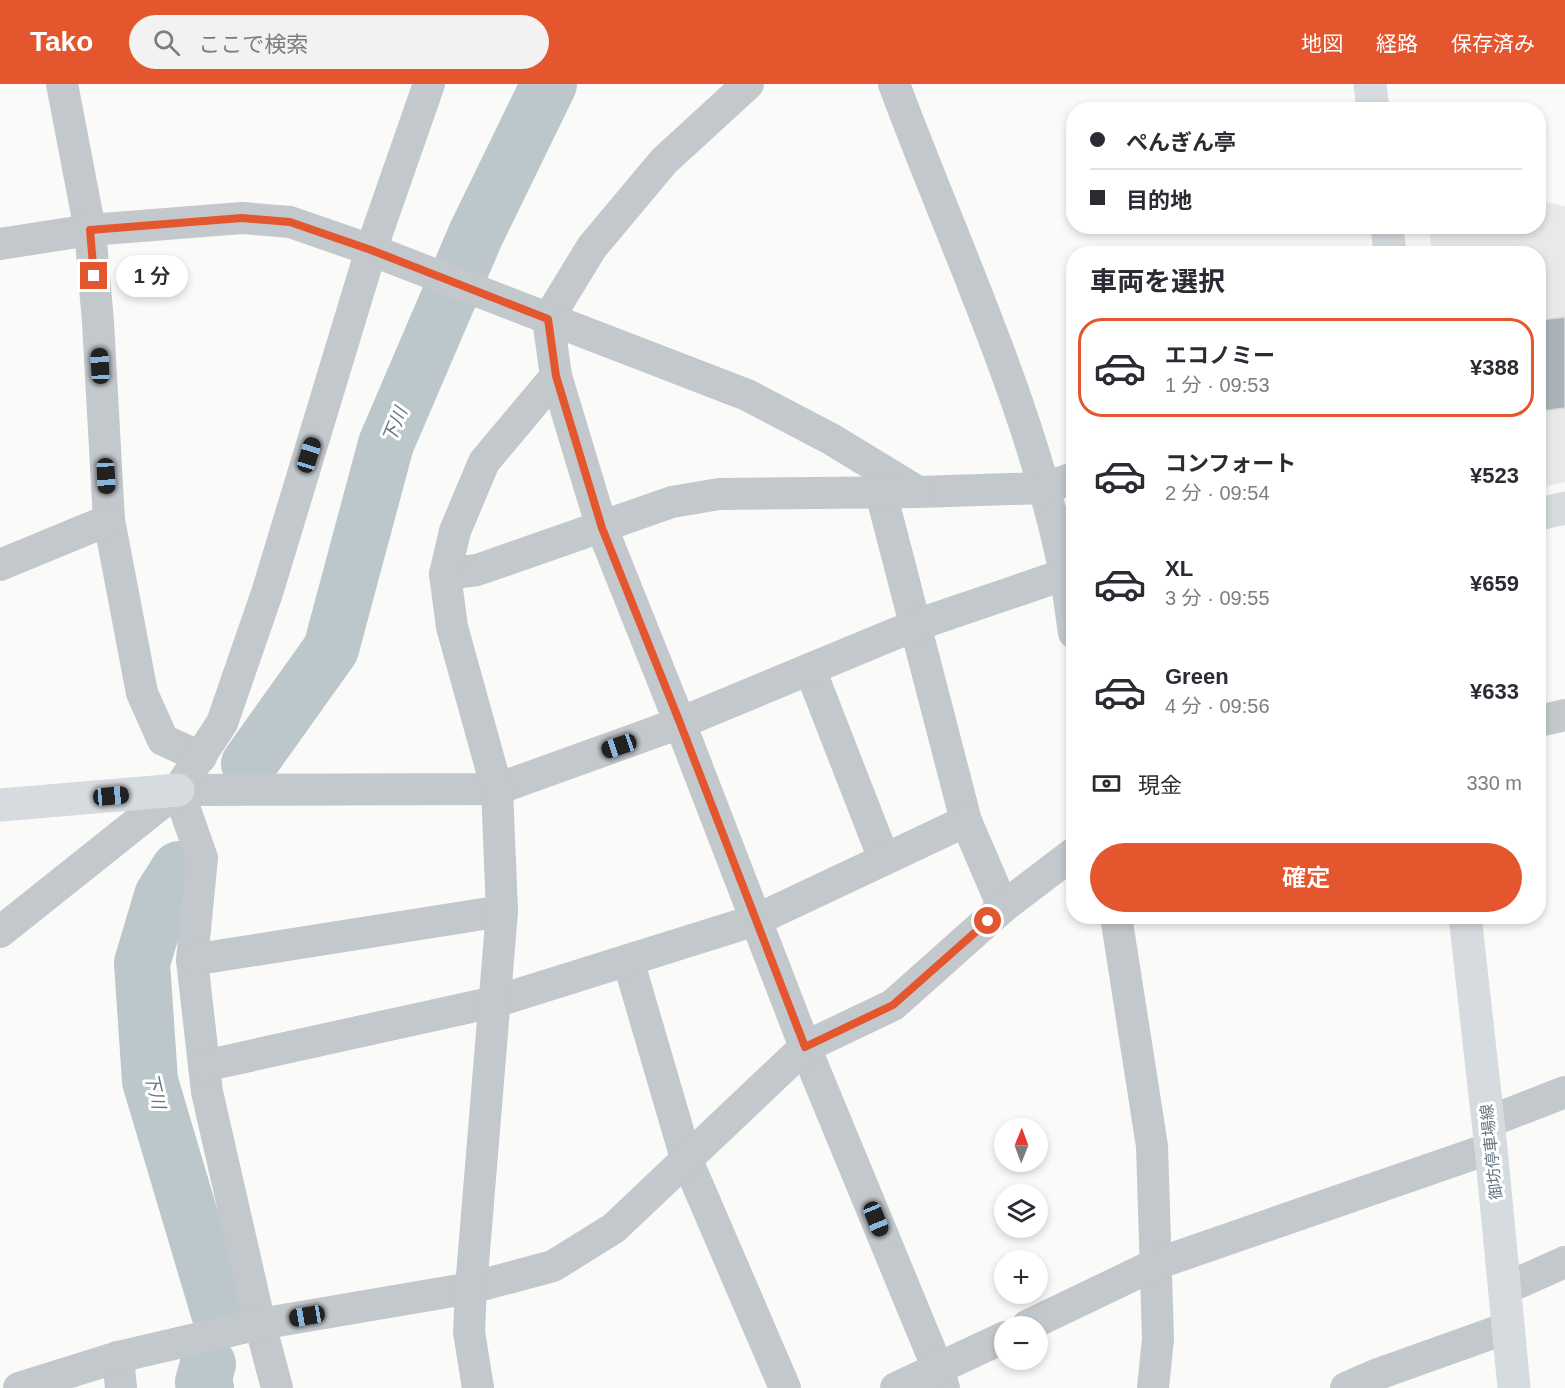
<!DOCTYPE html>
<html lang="ja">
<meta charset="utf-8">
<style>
body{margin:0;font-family:Arial,"Noto Sans JP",sans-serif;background:#f2f2f3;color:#2b2b33;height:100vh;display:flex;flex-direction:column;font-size:22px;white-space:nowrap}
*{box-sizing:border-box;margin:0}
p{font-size:20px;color:#7c7c81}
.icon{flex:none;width:33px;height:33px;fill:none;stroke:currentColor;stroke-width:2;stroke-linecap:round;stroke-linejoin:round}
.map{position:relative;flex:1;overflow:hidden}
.side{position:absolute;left:1066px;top:162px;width:480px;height:678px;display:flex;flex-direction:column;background:#fff;border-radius:24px;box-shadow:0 3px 9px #0003}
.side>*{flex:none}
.guide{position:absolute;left:1066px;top:18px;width:480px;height:132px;border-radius:24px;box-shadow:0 3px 9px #0003;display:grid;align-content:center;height:132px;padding:0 24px;background:#fff}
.needle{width:39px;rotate:1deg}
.controls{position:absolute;left:994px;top:1034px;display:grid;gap:12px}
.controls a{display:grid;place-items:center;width:54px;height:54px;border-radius:50%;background:#fff;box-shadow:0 3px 9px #0003;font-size:30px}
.end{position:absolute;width:27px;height:27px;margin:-14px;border:8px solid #e4572e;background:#fff;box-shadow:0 0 0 3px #fff}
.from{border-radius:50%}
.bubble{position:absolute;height:42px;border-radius:21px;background:#fff;box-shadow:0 3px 9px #0003;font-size:20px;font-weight:600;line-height:42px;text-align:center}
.car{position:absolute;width:18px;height:36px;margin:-18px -9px;border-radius:8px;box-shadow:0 0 4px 2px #0007;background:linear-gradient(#222 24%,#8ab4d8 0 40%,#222 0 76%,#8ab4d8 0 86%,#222 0)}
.guide b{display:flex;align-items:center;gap:21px;height:57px;font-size:22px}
.guide b+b{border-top:2px solid #e1e1e2}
.guide i{width:15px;height:15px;background:#2b2b33}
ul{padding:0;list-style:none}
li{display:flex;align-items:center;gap:18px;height:99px;margin:0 12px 9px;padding:0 12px;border:3px solid transparent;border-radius:24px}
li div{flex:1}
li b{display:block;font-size:22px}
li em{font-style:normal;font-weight:600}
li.selected{border-color:#e4572e}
li>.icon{width:54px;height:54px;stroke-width:1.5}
h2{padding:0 24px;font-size:27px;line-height:72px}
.pay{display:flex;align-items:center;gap:15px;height:66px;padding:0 24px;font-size:22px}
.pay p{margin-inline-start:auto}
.button{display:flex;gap:12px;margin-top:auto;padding:12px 24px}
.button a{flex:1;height:69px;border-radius:36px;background:#e4572e;color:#fff;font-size:24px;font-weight:600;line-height:69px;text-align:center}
header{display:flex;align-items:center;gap:36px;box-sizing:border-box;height:84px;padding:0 30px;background:#e4572e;color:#fff}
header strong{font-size:28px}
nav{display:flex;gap:33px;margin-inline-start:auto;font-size:21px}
.search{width:420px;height:54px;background:#f2f2f3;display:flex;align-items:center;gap:15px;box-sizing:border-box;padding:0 21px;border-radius:33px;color:#7c7c81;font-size:22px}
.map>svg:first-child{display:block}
.built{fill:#e8e9e9}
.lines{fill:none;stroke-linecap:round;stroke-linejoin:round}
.river{stroke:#bbc7cb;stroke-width:56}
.building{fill:#aab3b9;stroke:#dcdcda;stroke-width:1.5}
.street{stroke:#c3c8cc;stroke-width:32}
.secondary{stroke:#d6dbdf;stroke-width:33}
.route{stroke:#e4572e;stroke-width:8}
.labels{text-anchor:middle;stroke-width:6;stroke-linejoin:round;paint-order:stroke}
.street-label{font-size:16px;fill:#657683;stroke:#fff}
.water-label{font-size:18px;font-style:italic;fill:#60757c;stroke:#fff}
</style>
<header>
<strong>Tako</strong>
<div class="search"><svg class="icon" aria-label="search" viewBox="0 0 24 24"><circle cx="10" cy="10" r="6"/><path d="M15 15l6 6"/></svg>ここで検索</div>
<nav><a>地図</a><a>経路</a><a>保存済み</a></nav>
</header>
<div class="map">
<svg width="1565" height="1304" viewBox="0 0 1565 1304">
<rect width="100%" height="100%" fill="#fafaf8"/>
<path class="built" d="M 1539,117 L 1565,122 L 1565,398 L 1539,404 L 1539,170 L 1432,169 L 1429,143 L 1539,142 Z"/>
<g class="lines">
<g class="river">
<path d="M 249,680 L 331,565 L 386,360 L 476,150 L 549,0"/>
<path d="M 179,785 L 162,812 L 142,879 L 150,997 L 219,1229"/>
<path d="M 206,1304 L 203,1298 L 208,1280"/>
</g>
</g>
<path class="building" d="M 1565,233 L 1565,324 L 1543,327 L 1539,293 L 1539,236 Z"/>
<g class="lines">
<g class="street">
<path d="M 62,0 L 90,146 L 98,238 L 109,436 L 142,609 L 163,656 L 201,673"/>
<path d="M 748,0 L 664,77 L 592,163 L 548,235 L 556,292 L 602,444 L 680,639 L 805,963 L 938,1285 L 944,1304"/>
<path d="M 894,0 C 954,162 1031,320 1065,490 C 1069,510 1071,529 1074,549"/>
<path d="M 0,160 L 90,146 L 242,134 L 290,138 L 371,166 L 747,311 L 831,355 L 918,408 L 1044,404 L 1074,394"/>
<path d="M 881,409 L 966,737"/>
<path d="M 0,481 L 109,436"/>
<path d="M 445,490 L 477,486 L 672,418 L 719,410 L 918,408"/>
<path d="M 810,585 L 884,775"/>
<path d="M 1539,637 L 1565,631"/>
<path d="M 178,706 L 497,705 L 680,639 L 916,541 L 1066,490 L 1074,489"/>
<path d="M 178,706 L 202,774 L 192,876 L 207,1008 L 260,1240 L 277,1304"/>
<path d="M 1116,832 L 1152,1062 L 1158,1255 L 1153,1304"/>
<path d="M 0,848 L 178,706 L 222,639 L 267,509 L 371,166 L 429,0"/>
<path d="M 192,876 L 502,827"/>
<path d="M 628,876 L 686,1074 L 785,1304"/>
<path d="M 204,982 L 494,918 L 756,836 L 966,737 L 1003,823"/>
<path d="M 1488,1038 L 1565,1008"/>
<path d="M 1504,1205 L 1565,1178"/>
<path d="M 1027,1242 L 1156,1180 L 1491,1064"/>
<path d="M 118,1273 L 121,1304"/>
<path d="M 19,1304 L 118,1273 L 260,1240 L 471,1204 L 553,1182 L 614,1144 L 805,963 L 893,921 L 1003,823 L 1074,769"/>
<path d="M 478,1304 L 469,1248 L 471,1204 L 502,827 L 497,705 L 452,543 L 445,490 L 455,447 L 484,378 L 556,292"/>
<path d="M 896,1304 L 1005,1253"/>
<path d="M 1346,1304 L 1378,1290 L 1507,1244"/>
</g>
<g class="secondary">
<path d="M 1370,0 L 1373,26"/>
<path d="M 1387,142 L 1390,170"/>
<path d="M 1539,430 L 1565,424"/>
<path d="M 0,721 L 178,706"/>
<path d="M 1465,832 L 1491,1064 L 1514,1304"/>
</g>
</g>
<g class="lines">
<path class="route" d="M 94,192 L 90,146 L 242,134 L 290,138 L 371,166 L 548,235 L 556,292 L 602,444 L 680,639 L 805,963 L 893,921 L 988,837"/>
</g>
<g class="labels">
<g class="street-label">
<text transform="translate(1491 1068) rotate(-96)" y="6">御坊停車場線</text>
</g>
<g class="water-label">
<text transform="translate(395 341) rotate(-68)" y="6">下川</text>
<text transform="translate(155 1007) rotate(77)" y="6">下川</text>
</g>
</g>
</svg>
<div class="controls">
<a><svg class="needle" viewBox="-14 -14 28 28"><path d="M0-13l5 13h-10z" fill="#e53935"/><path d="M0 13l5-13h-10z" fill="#7c7c81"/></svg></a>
<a><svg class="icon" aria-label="layers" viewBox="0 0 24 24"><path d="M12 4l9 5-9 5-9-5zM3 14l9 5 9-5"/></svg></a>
<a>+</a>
<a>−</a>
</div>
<i class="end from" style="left:988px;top:837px"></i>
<i class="end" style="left:94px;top:192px"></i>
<div class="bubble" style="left:116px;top:171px;width:72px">1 分</div>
<i class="car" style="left:100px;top:282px;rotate:357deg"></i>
<i class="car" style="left:309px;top:371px;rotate:17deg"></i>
<i class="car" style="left:106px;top:392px;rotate:177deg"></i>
<i class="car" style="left:619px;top:662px;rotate:251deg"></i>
<i class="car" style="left:111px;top:712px;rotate:85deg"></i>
<i class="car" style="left:876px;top:1135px;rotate:158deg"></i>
<i class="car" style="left:307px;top:1232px;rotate:260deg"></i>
<div class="guide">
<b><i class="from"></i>ぺんぎん亭</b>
<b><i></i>目的地</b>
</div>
<section class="side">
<h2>車両を選択</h2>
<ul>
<li class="selected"><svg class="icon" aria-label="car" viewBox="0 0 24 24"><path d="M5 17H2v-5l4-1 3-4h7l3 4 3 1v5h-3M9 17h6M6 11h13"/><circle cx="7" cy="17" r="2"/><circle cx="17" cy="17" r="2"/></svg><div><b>エコノミー</b><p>1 分 · 09:53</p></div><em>¥388</em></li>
<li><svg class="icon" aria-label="car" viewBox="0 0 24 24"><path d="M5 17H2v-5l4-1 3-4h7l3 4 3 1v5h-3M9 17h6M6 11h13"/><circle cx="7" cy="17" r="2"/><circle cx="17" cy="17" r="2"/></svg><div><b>コンフォート</b><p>2 分 · 09:54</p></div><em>¥523</em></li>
<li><svg class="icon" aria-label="car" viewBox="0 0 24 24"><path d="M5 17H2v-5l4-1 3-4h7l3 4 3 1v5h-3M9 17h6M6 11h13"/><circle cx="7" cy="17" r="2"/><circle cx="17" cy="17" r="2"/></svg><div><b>XL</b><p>3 分 · 09:55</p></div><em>¥659</em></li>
<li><svg class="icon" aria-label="car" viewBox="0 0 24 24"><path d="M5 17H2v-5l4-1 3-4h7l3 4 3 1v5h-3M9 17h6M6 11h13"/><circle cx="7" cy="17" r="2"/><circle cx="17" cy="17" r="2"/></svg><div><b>Green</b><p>4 分 · 09:56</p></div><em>¥633</em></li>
</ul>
<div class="pay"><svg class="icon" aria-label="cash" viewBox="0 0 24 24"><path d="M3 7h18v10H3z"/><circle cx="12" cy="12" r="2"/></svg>現金<p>330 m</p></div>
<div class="button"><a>確定</a></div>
</section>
</div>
